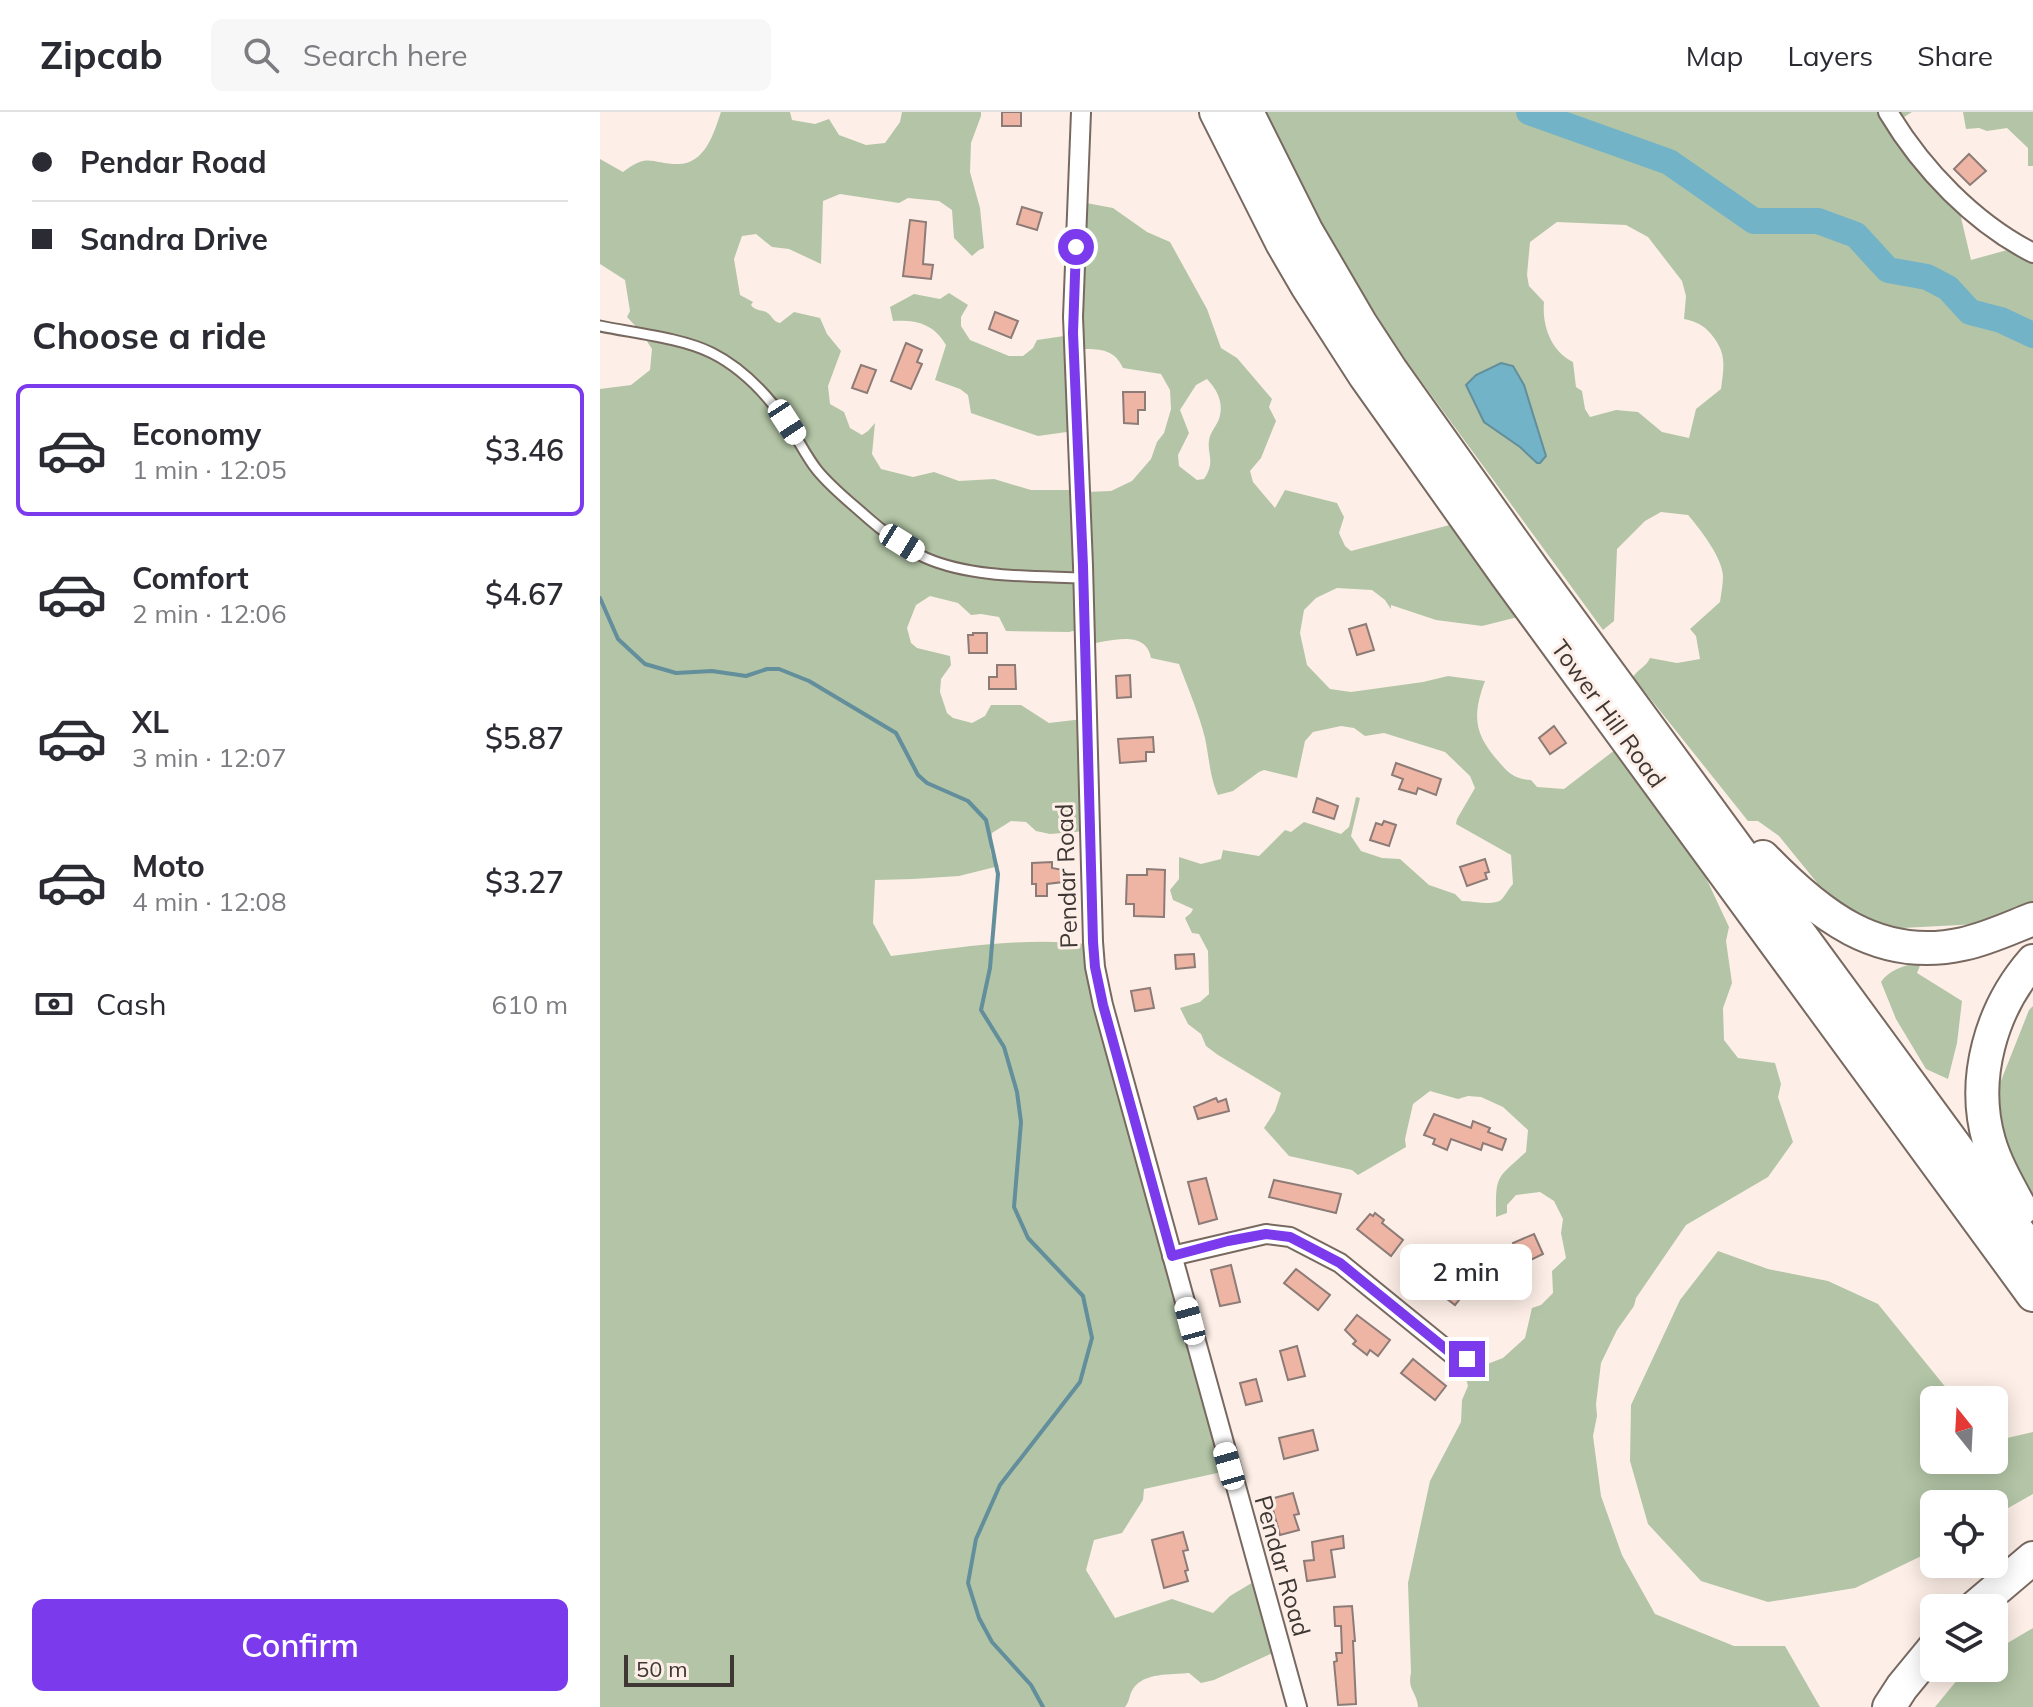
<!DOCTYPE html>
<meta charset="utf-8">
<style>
body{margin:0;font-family:Mulish,sans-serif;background:#f7f7f7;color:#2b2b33;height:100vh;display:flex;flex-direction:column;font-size:30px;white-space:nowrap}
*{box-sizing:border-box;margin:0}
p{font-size:26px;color:#7c7c81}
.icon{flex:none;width:44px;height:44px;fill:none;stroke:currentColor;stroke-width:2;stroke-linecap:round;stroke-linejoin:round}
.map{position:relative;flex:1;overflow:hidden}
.side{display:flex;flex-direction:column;background:#fff;width:600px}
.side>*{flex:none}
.top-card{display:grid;align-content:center;height:176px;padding:0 32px;background:#fff}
.needle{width:52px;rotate:342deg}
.fabs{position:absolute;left:1320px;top:1274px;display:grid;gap:16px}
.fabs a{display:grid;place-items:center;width:88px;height:88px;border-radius:12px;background:#fff;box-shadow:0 4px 20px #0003;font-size:40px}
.scale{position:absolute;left:24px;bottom:20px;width:110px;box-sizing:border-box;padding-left:8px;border:4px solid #3e3733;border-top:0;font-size:22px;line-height:28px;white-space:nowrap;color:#3e3733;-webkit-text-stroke:6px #fdefe7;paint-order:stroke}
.end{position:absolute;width:36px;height:36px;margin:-18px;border:10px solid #7c3aed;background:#fff;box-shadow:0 0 0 4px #fff}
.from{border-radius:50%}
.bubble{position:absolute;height:56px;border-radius:12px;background:#fff;box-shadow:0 4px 20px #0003;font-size:26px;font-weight:600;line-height:56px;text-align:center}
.car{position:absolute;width:24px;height:48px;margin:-24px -12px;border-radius:10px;box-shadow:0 0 6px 2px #0007;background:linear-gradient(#fff 24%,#345 0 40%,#fff 0 76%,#345 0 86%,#fff 0)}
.top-card b{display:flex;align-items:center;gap:28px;height:76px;font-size:30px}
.top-card b+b{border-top:2px solid #e1e1e2}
.top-card i{width:20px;height:20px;background:#2b2b33}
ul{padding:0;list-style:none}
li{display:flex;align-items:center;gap:24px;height:132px;margin:0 16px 12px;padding:0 16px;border:4px solid transparent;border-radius:12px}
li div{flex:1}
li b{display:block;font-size:30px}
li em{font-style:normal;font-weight:600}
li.on{border-color:#7c3aed}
li>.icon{width:72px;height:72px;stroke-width:1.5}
h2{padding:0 32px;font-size:36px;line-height:96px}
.pay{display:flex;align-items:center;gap:20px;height:88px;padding:0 32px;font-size:30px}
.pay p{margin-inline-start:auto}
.button{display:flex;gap:16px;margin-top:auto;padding:16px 32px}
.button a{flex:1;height:92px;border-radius:12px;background:#7c3aed;color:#fff;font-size:32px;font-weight:600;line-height:92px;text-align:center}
header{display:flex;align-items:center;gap:48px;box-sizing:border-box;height:112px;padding:0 40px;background:#fff;border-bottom:2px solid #e1e1e2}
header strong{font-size:38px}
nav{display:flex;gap:44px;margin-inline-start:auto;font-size:28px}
.search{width:560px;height:72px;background:#f7f7f7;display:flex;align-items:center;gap:20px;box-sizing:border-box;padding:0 28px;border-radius:12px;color:#7c7c81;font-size:30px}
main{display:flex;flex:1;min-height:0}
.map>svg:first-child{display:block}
.green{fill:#b3c5a6;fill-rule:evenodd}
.water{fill:#73b3c7;stroke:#638e9b;stroke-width:2}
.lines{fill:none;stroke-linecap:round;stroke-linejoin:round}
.stream{stroke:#638e9b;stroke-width:4}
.river{stroke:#73b3c7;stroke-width:26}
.building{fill:#eeb5a5;stroke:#8c7b76;stroke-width:2}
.lane-casing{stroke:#786960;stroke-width:13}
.street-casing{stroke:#786960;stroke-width:22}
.highway-casing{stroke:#786960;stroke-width:36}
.lane{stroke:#fff;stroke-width:9}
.street{stroke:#fff;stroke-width:18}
.highway{stroke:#fff;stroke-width:32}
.route{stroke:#7c3aed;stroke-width:10}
.labels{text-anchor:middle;stroke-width:6;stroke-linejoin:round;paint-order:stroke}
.street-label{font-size:24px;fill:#3e3733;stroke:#fdefe7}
</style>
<header>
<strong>Zipcab</strong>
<div class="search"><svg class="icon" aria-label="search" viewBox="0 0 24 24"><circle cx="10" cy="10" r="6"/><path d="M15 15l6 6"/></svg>Search here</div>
<nav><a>Map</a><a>Layers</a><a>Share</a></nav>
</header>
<main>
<section class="side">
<div class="top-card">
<b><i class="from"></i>Pendar Road</b>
<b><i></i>Sandra Drive</b>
</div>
<h2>Choose a ride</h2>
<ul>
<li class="on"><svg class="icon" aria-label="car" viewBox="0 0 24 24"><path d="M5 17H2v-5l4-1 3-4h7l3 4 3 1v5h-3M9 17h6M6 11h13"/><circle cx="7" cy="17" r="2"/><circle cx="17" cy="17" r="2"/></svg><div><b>Economy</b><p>1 min · 12:05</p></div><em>$3.46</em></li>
<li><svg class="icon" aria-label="car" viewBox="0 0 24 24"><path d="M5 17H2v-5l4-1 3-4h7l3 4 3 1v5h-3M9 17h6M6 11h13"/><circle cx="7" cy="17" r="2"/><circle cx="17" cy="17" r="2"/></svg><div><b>Comfort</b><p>2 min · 12:06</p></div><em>$4.67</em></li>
<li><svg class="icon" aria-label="car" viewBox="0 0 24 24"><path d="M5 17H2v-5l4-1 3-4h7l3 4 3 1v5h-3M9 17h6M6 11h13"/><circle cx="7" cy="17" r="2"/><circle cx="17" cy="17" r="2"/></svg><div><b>XL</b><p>3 min · 12:07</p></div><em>$5.87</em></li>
<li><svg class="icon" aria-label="car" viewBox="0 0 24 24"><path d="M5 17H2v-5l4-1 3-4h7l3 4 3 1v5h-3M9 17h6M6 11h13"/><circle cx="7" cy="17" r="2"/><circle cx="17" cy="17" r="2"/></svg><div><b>Moto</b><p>4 min · 12:08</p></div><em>$3.27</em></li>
</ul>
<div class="pay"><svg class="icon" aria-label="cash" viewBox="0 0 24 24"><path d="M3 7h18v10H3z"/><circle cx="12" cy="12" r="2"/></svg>Cash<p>610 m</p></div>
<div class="button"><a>Confirm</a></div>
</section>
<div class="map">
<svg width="1433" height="1595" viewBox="0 0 1433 1595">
<rect width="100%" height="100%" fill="#fdefe7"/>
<g class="green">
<path d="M 121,0 L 190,0 L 192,8 L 215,12 L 229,7 L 239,23 L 266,33 L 285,31 L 300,10 L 302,0 L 381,0 L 381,4 L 371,31 L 370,60 L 380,96 L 384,136 L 379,138 L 372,144 L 354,126 L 352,98 L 339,89 L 308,86 L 299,91 L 240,82 L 223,89 L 221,152 L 189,137 L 172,135 L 156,122 L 142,124 L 134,147 L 140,183 L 153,190 L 151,193 C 156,200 163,197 169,202 C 174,207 173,209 180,211 L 194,200 L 220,206 L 227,222 L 241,239 L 228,274 L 230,292 L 244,300 L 250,316 L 262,323 L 268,319 L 275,311 L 272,342 L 281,357 L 313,365 L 334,360 L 359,369 L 394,367 L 431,378 L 476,378 L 486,380 L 511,379 L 532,369 L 551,347 L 557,330 L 564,321 L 571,297 L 570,278 L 561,262 L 523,256 C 514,236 498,237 479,237 L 474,319 L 438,324 L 371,301 L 368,283 L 360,277 L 335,268 L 346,233 C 333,212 318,208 293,209 L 290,195 L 314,182 L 340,187 L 349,181 L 368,193 L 361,205 L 361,214 L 370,228 L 409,244 L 423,244 L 433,236 L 437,228 L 471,223 L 486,91 L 513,96 L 547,120 L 570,130 L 607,197 L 621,236 L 637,246 L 672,287 L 669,295 L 676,309 L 661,346 L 650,359 L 653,370 L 675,396 L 685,378 L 737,391 L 744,405 L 739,421 L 745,434 L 751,439 L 861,410 L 926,503 L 882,514 L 836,508 L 791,493 L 791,497 L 785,488 L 772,478 L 737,476 L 716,486 L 704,498 L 700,521 L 707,553 L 730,577 L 751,580 L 823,570 L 848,564 L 885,569 C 872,604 874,622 899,650 C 909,662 915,667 931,668 L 937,675 L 964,677 L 1024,631 L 1084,719 L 1129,815 L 1126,829 L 1132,871 L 1123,896 L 1124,928 L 1138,946 L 1175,951 L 1181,972 L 1178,985 L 1193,1030 L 1168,1065 L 1086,1113 L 1036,1186 L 1034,1194 L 1017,1218 L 1001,1251 L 996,1292 L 997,1304 L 993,1324 L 1001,1384 L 1022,1443 L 1055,1502 L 1134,1534 L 1185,1534 L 1220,1595 L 818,1595 C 817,1580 807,1578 811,1561 L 808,1471 L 830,1369 L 861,1310 L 862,1288 L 868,1274 L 860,1245 L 867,1246 L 882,1254 L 903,1246 L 925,1226 L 932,1196 L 941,1193 L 953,1181 L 952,1159 L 966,1146 L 961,1121 L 963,1107 L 954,1089 L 940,1080 L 916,1083 L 907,1093 L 907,1101 L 896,1105 C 896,1063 895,1068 926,1040 L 928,1018 L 903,995 L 881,985 L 868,984 L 858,987 L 830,979 L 813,992 L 805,1027 L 806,1035 L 758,1063 L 752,1058 L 689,1044 L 664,1016 L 675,999 L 681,981 L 618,943 L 606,934 L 601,922 L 588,912 L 580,896 L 600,890 L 609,882 L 608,839 L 599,822 L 592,821 L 585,806 L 591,801 L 593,797 L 573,788 L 570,778 L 579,767 L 579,745 L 601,752 L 621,747 L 623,738 L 659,744 L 685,718 L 691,720 L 704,710 L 741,722 L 749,715 L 756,685 L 760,686 L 751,724 L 761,739 L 782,746 L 800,747 L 829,773 L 855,782 L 862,789 C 874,789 892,794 901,788 C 905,784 909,776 913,772 L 911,743 L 856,712 L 857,707 L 875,676 L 870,664 L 845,640 L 784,621 L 765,624 L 754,616 L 741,614 L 713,620 L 705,629 L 697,666 L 664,658 L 659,660 L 633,679 L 618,683 C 610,666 609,645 605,626 C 599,601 588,577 579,552 L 551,546 C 546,516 507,530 486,533 L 481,517 L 469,520 L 406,519 L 399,505 L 381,502 L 371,503 L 358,491 L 330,484 L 316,493 L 307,516 L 311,531 L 317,536 L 350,544 L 351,553 L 341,567 L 340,580 L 347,601 L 353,606 L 372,611 L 385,604 L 391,593 L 421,593 L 449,611 L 483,607 L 487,719 L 450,722 L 436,719 L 426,710 L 411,709 L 392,721 C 389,736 388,742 399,754 L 359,764 L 313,767 L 275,768 L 273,811 L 291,844 C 359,836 425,824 493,833 L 631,1358 L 544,1377 L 543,1388 L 522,1421 L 494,1428 L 486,1458 L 515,1506 L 572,1487 L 613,1501 L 630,1484 L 660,1466 L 677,1539 L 614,1568 L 601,1571 L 589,1561 C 571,1563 544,1560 533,1577 C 529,1583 530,1589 525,1595 L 0,1595 L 0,277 L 31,273 L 50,258 L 52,237 L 41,220 L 27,205 L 30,199 L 25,168 L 0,152 L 0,47 L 23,60 C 48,40 52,52 78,52 C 105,52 114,21 121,0 ZM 607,267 C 618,279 624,291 619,307 C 617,313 612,318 610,324 C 605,341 617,348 604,367 L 597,368 L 579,354 L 578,343 L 589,321 L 580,298 L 596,273 Z"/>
<path d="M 662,0 L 1312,0 L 1298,9 L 1359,97 L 1371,148 L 1418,135 L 1433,145 L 1433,796 L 1379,812 L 1302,816 L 1282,814 L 1257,804 L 1218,772 L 1179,724 L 1158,709 L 1148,709 L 1033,565 C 1038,557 1046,555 1050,546 L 1077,551 L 1100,547 L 1096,524 L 1090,517 L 1120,490 C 1121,482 1123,473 1123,464 C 1122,445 1100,417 1088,403 L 1061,400 L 1045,409 L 1017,437 L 1014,509 L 1003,518 L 794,232 L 721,112 ZM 957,110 L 1026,113 L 1048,125 L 1082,169 L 1086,184 L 1084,207 C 1097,210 1102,212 1111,222 C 1127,241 1124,254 1121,277 L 1096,297 L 1089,326 L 1062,320 L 1038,300 L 1016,298 L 990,305 L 985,297 L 982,279 L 976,275 L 973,250 C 951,239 942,214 944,190 L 929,174 L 927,163 L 930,130 ZM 913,254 L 937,351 L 920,335 L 884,310 Z"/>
<path d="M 1363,0 L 1433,0 L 1433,54 L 1428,54 L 1428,36 L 1407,16 L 1387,19 L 1379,16 L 1366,17 Z"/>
<path d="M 1316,851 L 1321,851 L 1317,861 L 1362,889 L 1357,931 L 1348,967 L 1326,957 L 1296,907 L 1281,870 C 1289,858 1303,854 1316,851 Z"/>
<path d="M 1433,894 L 1433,1102 L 1391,994 L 1429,898 Z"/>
<path d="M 1118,1139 L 1168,1157 L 1228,1169 L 1278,1192 L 1356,1288 L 1334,1288 L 1334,1348 L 1394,1348 L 1394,1329 L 1433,1320 L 1433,1382 L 1394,1404 L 1394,1392 L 1334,1392 L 1334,1438 L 1255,1476 L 1168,1490 L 1101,1469 L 1048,1412 L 1030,1349 L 1031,1293 L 1080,1188 Z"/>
<path d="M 1433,1516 L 1433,1595 L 1335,1595 L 1367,1556 L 1394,1556 L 1394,1539 Z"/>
</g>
<path class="water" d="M 901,251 L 913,254 L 924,273 L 946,344 L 940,351 L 937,351 L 920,335 L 884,310 L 866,273 L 876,263 Z"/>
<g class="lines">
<path class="stream" d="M 0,486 L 18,527 L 45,552 L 76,561 L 112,559 L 146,564 L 167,557 L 179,557 L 209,569 L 296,621 L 318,663 L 327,671 L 368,689 L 386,708 L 398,762 L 390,856 L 381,898 L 404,935 L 417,980 L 421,1010 L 414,1095 L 428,1126 L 483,1184 L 492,1226 L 480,1270 L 400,1373 L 376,1427 L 368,1471 L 379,1506 L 392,1530 L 431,1573 L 443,1595"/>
<path class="river" d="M 929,0 L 1069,50 L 1154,109 L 1218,109 L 1256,123 L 1288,158 L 1327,165 L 1348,176 L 1370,200 L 1401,208 L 1433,223"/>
</g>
<g class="building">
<rect x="402" y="0" width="19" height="14"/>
<path d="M 1369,42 L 1386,59 L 1370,73 L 1354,57 Z"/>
<path d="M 422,95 L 442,101 L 437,118 L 417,112 Z"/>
<path d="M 310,108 L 326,110 L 323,152 L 333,153 L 331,167 L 303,164 Z"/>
<path d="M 395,200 L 418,209 L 411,226 L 389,217 Z"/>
<path d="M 306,231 L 322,238 L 317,250 L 322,252 L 311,277 L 291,269 Z"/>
<path d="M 261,253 L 276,258 L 267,281 L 252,276 Z"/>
<path d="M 523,280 L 545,280 L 545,298 L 538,298 L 538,312 L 524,311 Z"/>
<path d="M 766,512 L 774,538 L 757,543 L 749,517 Z"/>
<path d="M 373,521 L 387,521 L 387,541 L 369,541 L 368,523 L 373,523 Z"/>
<path d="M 397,553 L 415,553 L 416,577 L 389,577 L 389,565 L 397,565 Z"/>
<path d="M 530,563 L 531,585 L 517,586 L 516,564 Z"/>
<path d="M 954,614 L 966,631 L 950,642 L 939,626 Z"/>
<path d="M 553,625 L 554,640 L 546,640 L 546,649 L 520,651 L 518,627 Z"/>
<path d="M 796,651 L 841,667 L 836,683 L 818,676 L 816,682 L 799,677 L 803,667 L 792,663 Z"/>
<path d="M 717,686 L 738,694 L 734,707 L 713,700 Z"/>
<path d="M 784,709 L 796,713 L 789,734 L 770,728 L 776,711 L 782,713 Z"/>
<path d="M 885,747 L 889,760 L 885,761 L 887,767 L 867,774 L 860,755 Z"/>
<path d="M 452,750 L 452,756 L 463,758 L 463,770 L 447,772 L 447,784 L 436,784 L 436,772 L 432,772 L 432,751 Z"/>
<path d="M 547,757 L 565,758 L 564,805 L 534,804 L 534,792 L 526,792 L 527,763 L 547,763 Z"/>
<path d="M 594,842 L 595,855 L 576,857 L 575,843 Z"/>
<path d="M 550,876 L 554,896 L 535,899 L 531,879 Z"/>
<path d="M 616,986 L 618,990 L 626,987 L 629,999 L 598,1007 L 594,995 Z"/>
<path d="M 834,1002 L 871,1016 L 873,1009 L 890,1016 L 888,1020 L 906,1027 L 902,1038 L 883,1031 L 881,1038 L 851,1027 L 847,1038 L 833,1032 L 835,1027 L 824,1023 Z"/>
<path d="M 606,1066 L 617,1107 L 599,1112 L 588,1070 Z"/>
<path d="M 674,1068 L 741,1082 L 736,1101 L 669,1085 Z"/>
<path d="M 775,1101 L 784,1108 L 782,1111 L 803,1128 L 791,1144 L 757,1117 L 770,1102 L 773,1104 Z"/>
<path d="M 934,1122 L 943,1142 L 922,1152 L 913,1131 Z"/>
<path d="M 833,1152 L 843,1160 L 849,1153 L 858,1160 L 853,1167 L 867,1178 L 855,1193 L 821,1167 Z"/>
<path d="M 631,1153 L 640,1190 L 620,1194 L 611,1158 Z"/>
<path d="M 696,1157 L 730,1183 L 718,1198 L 684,1171 Z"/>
<path d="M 757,1203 L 790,1228 L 778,1244 L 770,1238 L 767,1243 L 753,1232 L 756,1229 L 745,1218 Z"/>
<path d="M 697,1234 L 705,1264 L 688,1268 L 680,1239 Z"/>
<path d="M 813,1247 L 846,1274 L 835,1288 L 801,1261 Z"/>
<path d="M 656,1267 L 662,1289 L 646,1293 L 640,1271 Z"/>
<path d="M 713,1318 L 718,1338 L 684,1347 L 679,1326 Z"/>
<path d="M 693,1381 L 699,1402 L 694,1403 L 699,1418 L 680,1423 L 670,1387 Z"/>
<path d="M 583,1420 L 588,1438 L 583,1439 L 588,1458 L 585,1459 L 588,1469 L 564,1476 L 552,1428 Z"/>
<path d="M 743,1424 L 744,1436 L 731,1438 L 735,1465 L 707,1469 L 704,1449 L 714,1448 L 712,1430 Z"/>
<path d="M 752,1494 L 755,1529 L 753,1529 L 756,1592 L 738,1593 L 734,1550 L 737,1549 L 736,1541 L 742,1541 L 741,1514 L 735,1514 L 734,1495 Z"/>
</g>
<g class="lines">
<defs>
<path id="lane" d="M 0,214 C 34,221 82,226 112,241 C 142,256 169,285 188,312 C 198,327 206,344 217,358 C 230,374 246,387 261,400 C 280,417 302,435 326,446 C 372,466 433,464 482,466"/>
<g id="street">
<path d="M 481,0 L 473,205 L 483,454 L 493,830 L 495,855 L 503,893 L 697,1595"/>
<path d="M 1288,0 C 1322,57 1374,111 1433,141"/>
<path d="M 572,1144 L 666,1122 L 690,1125 L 740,1151 L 852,1242 L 867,1247"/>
</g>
<g id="highway">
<path d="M 616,0 L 682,131 L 707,174 L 765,264 L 907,464 L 1433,1183"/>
<path d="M 647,0 L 706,118 L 761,212 L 791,258 L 934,459 L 1433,1140"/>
<path d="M 1163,745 C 1218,802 1278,851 1363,832 C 1387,827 1410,816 1433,807"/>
<path d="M 1421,1097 C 1409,1075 1396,1053 1389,1029 C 1371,967 1391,897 1433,849"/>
<path d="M 1374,1496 L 1433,1446"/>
<path d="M 1289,1595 L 1302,1575 L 1334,1536"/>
</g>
</defs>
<use href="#lane" class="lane-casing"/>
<use href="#street" class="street-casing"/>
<use href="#highway" class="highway-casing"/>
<use href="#lane" class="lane"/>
<use href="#street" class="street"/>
<use href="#highway" class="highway"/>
</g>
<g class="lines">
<path class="route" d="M 476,135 L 473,221 L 483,454 L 493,830 L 495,855 L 503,893 L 572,1144 L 628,1129 L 666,1122 L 690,1125 L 740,1151 L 852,1242 L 867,1247"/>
</g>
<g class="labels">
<g class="street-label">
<text transform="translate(1008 602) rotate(54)" y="8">Tower Hill Road</text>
<text transform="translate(467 764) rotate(-92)" y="8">Pendar Road</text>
<text transform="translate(682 1454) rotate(74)" y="8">Pendar Road</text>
</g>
</g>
</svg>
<div class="fabs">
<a><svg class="needle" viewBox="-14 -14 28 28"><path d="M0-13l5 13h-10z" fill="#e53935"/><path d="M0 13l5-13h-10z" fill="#7c7c81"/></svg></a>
<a><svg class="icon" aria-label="locate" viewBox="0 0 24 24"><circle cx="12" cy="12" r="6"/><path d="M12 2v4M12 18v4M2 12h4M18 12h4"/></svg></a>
<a><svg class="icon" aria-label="layers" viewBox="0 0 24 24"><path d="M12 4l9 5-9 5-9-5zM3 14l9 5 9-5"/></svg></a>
</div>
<div class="scale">50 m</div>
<i class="end from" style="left:476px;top:135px"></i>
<i class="end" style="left:867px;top:1247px"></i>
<div class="bubble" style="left:800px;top:1132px;width:132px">2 min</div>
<i class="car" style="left:187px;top:310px;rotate:147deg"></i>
<i class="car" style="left:302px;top:431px;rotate:122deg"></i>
<i class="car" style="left:590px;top:1209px;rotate:345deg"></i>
<i class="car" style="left:629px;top:1354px;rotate:344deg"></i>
</div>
</main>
